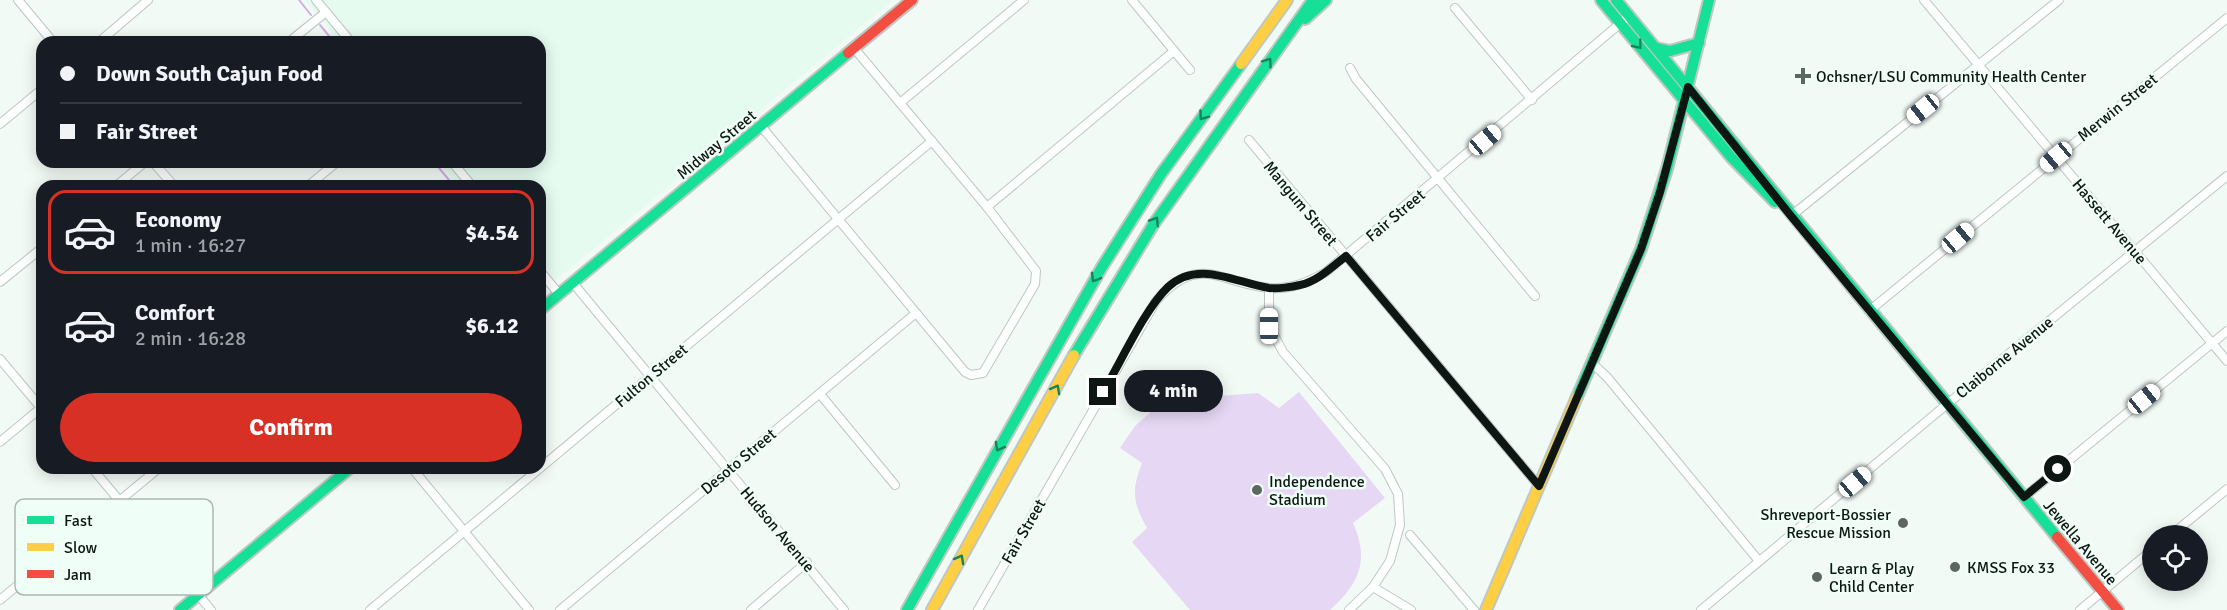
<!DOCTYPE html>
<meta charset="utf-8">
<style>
body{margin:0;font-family:Signika,sans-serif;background:#20242c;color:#f1f3f6;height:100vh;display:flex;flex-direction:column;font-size:22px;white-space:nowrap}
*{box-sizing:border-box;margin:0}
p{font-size:20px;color:#9ea1a6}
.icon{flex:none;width:33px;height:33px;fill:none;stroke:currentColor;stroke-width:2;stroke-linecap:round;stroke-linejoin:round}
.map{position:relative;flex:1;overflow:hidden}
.details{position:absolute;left:36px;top:180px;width:510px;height:294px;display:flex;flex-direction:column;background:#171b24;border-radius:18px;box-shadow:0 3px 15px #0003}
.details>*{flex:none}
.hud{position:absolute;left:36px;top:36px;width:510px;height:132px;border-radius:18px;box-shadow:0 3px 15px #0003;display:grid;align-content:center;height:132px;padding:0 24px;background:#171b24}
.fabs{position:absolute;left:2142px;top:525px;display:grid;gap:12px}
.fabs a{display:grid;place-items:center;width:66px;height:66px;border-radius:50%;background:#171b24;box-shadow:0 3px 15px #0003;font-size:30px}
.end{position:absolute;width:27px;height:27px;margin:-14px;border:8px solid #0d1612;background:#fff;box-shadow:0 0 0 3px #fff}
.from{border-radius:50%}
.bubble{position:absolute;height:42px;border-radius:21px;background:#171b24;box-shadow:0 3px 15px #0003;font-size:20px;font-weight:800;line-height:42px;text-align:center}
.car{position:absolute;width:18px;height:36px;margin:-18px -9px;border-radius:8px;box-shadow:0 0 4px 2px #0007;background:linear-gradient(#fff 24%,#345 0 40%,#fff 0 76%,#345 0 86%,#fff 0)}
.hud b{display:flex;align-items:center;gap:21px;height:57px;font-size:22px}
.hud b+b{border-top:2px solid #363941}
.hud i{width:15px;height:15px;background:#f1f3f6}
ul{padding:10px 0 0;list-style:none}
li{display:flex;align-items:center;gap:18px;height:84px;margin:0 12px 9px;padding:0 12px;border:3px solid transparent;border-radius:18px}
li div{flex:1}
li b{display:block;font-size:22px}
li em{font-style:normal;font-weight:800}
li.on{border-color:#d93025}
li>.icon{width:54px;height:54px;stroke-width:1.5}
.action{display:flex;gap:12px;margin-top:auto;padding:12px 24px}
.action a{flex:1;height:69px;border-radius:36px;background:#d93025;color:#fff;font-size:24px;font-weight:800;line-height:69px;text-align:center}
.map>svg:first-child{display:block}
.built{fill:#e5fbef}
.green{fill:#e6d8f4}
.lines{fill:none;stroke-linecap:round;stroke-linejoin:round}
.stream{stroke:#d0aee7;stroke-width:2}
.street-casing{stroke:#bfc7c3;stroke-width:10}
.fast-casing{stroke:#bfc7c3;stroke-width:14}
.slow-casing{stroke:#bfc7c3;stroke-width:14}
.jam-casing{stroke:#bfc7c3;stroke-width:14}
.street{stroke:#fdfefe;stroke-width:8}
.fast{stroke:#16e098;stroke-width:10}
.slow{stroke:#ffcf43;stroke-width:10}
.jam{stroke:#f24e42;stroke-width:10}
.oneway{stroke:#12855c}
.route{stroke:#0d1612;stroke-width:8}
.poi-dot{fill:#5d6662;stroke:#effef6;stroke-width:2}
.labels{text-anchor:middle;stroke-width:5;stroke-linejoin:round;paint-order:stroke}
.poi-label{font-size:16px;fill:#0d1612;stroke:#effef6;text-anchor:start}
.street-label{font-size:16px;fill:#0d1612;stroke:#effef6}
.key{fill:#effef6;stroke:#abb8b2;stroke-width:1.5}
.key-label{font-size:16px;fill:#0d1612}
</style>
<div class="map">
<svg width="2227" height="610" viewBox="0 0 2227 610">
<rect width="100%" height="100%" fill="#f2faf6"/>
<path class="built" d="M 305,0 L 893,0 L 544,290 L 540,285 L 540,186 L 459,186 L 439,162 L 540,162 L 540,42 L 340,42 Z"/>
<path class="green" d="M 1208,376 L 1219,396 L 1258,393 L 1279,408 L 1299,392 L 1385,498 L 1353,523 C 1370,560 1359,584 1330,610 L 1190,610 L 1132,542 L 1147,528 C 1133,503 1131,491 1142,463 L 1120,448 L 1135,426 L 1152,411 L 1148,406 L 1139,412 L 1134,405 L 1143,398 L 1140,394 L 1152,385 L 1155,388 L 1163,382 L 1170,388 L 1161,395 L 1166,400 L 1183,387 Z"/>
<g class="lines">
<g class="stream">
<path d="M 299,0 L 311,15"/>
<path d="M 320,25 L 334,42"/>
<path d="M 434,162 L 454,186"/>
</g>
<defs>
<g id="street">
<path d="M 18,0 L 53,42"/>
<path d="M 316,0 L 351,42"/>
<path d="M 1132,0 L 1190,70"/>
<path d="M 1924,0 L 2227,361"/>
<path d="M 1455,8 L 1532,100"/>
<path d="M 99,42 L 148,0"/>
<path d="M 289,42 L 326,12"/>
<path d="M 1350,68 L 1356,79 L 1535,296"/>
<path d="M 900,103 L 1024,0"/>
<path d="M 0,124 L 42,89"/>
<path d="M 761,126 L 965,372 L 971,375 L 983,373 L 1035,284 L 1036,271 L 987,207 L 854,48"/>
<path d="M 1249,140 L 1539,486"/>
<path d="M 153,162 L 174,186"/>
<path d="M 452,162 L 472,186"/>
<path d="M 116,186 L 145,162"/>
<path d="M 308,186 L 337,162"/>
<path d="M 987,207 L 1174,51"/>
<path d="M 1791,216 L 2059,0"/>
<path d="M 540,271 L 559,294"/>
<path d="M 0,282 L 42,248"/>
<path d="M 573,283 L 844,610"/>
<path d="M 1269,288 L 1269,326 L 1283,352 L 1385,469 L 1398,494 L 1400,525 L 1390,561 L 1373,587 L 1349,610"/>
<path d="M 1869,311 L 2227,18"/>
<path d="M 0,359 L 42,409"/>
<path d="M 1593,364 L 1607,377 L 1759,561"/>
<path d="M 820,394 L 895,485"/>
<path d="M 0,442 L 42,407"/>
<path d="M 92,468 L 211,610"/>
<path d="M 412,468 L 529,610"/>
<path d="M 2024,497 L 2227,331"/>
<path d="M 1410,535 L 1474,610"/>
<path d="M 2170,536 L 2227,489"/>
<path d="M 1373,587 L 1411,610"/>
<path d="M 0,600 L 159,468"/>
<path d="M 370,610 L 932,141"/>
<path d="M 560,610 L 916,313"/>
<path d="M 751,610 L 807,562"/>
<path d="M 978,610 L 1156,301 C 1199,252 1220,283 1269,288 C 1291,290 1308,282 1326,272 L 1629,16"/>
<path d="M 1701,610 L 1946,405 L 2227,176"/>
<path d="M 2080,610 L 2152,550"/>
</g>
<g id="fast">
<path d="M 1601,0 L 1731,157 L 1775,202"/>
<path d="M 1616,0 L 2057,537"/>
<path d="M 1305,19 L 1326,0"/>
<path d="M 1656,48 L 1670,51 L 1699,43"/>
<path d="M 540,310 L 848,53"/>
<path d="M 1074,355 L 1153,225 L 1313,0"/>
<path d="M 1577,397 L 1641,249 L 1667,169 L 1709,0"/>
<path d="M 180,610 L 350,468"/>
<path d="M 907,610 L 1102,267 L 1161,174 L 1241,64"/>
</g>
<g id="slow">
<path d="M 1241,64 L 1287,0"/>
<path d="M 932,610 L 1074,355"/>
<path d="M 1486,610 L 1577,397"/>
</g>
<g id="jam">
<path d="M 848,53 L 912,0"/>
<path d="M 2057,537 L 2118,610"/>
</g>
</defs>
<use href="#street" class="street-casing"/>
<use href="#fast" class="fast-casing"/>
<use href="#slow" class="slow-casing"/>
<use href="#jam" class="jam-casing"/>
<use href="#street" class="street"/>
<use href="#fast" class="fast"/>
<use href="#slow" class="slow"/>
<use href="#jam" class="jam"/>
</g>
<defs><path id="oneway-chevron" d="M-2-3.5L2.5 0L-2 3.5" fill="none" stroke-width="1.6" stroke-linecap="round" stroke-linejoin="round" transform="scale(1.5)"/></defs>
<g class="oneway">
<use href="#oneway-chevron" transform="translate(1638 45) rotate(51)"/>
<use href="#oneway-chevron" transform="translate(1268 62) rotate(-54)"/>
<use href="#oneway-chevron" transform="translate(1203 116) rotate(126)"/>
<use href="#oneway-chevron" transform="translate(1155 221) rotate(-57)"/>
<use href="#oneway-chevron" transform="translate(1095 278) rotate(120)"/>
<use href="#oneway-chevron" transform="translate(1056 389) rotate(-61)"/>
<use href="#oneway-chevron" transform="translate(999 447) rotate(119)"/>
<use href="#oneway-chevron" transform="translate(960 559) rotate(-61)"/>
</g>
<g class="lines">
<path class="route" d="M 1103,392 C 1121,362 1144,310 1168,287 C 1198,259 1236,283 1269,288 C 1277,289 1292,287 1300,285 C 1317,282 1333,266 1346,256 L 1539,486 L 1641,249 L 1660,192 L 1688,87 L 1791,216 L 2024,497 L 2058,469"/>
</g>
<g class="poi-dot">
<path d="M1800 67h6v6h6v6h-6v6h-6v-6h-6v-6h6z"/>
<circle cx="1257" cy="490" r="6"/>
<circle cx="1903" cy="523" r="6"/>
<circle cx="1955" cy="567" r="6"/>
<circle cx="1817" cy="577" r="6"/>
</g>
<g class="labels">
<g class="poi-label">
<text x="1816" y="82">Ochsner/LSU Community Health Center</text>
<text x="1269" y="487">Independence<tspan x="1269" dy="18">Stadium</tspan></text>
<text x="1891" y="520" text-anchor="end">Shreveport-Bossier<tspan x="1891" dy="18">Rescue Mission</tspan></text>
<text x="1967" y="573">KMSS Fox 33</text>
<text x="1829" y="574">Learn &amp; Play<tspan x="1829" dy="18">Child Center</tspan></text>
</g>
<g class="street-label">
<text transform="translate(2117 107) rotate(-39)" y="6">Merwin Street</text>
<text transform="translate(716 144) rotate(-40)" y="6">Midway Street</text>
<text transform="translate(1301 203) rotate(50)" y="6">Mangum Street</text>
<text transform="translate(1395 215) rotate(-40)" y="6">Fair Street</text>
<text transform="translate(2110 221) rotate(50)" y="6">Hassett Avenue</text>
<text transform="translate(2004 357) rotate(-39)" y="6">Claiborne Avenue</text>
<text transform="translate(651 375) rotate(-40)" y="6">Fulton Street</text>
<text transform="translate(738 461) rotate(-40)" y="6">Desoto Street</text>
<text transform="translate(778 529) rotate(50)" y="6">Hudson Avenue</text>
<text transform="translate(1023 531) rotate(-60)" y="6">Fair Street</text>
<text transform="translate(2081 542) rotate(50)" y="6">Jewella Avenue</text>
</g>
</g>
<rect x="15" y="499" width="198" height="96" rx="9" class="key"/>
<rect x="27" y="516" width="27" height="8" fill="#16e098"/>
<rect x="27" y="543" width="27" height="8" fill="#ffcf43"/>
<rect x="27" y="570" width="27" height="8" fill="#f24e42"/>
<g class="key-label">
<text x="64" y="526">Fast</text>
<text x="64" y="553">Slow</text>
<text x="64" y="580">Jam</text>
</g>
</svg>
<div class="fabs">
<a><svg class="icon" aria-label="locate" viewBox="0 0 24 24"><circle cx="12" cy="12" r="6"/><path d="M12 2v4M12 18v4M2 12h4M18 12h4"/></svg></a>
</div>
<i class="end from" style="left:2058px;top:469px"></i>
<i class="end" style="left:1103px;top:392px"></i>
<div class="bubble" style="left:1124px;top:370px;width:99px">4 min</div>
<i class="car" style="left:1923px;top:109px;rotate:231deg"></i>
<i class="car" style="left:1485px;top:140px;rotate:50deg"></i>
<i class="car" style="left:2056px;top:157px;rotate:230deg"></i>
<i class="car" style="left:1958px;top:238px;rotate:50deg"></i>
<i class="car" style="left:1269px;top:326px;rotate:0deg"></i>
<i class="car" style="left:2144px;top:399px;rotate:51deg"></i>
<i class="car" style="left:1855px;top:482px;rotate:50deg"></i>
<div class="hud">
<b><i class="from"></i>Down South Cajun Food</b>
<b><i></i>Fair Street</b>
</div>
<section class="details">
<ul>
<li class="on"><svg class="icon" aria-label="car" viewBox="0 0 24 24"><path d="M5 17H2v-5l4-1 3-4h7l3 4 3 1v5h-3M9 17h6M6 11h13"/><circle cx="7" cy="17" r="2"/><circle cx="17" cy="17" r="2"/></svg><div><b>Economy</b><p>1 min · 16:27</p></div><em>$4.54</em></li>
<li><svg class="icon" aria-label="car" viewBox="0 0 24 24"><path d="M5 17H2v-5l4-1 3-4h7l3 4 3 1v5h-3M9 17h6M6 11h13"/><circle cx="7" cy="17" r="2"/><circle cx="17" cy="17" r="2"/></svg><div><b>Comfort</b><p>2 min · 16:28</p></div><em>$6.12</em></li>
</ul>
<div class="action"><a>Confirm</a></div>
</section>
</div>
